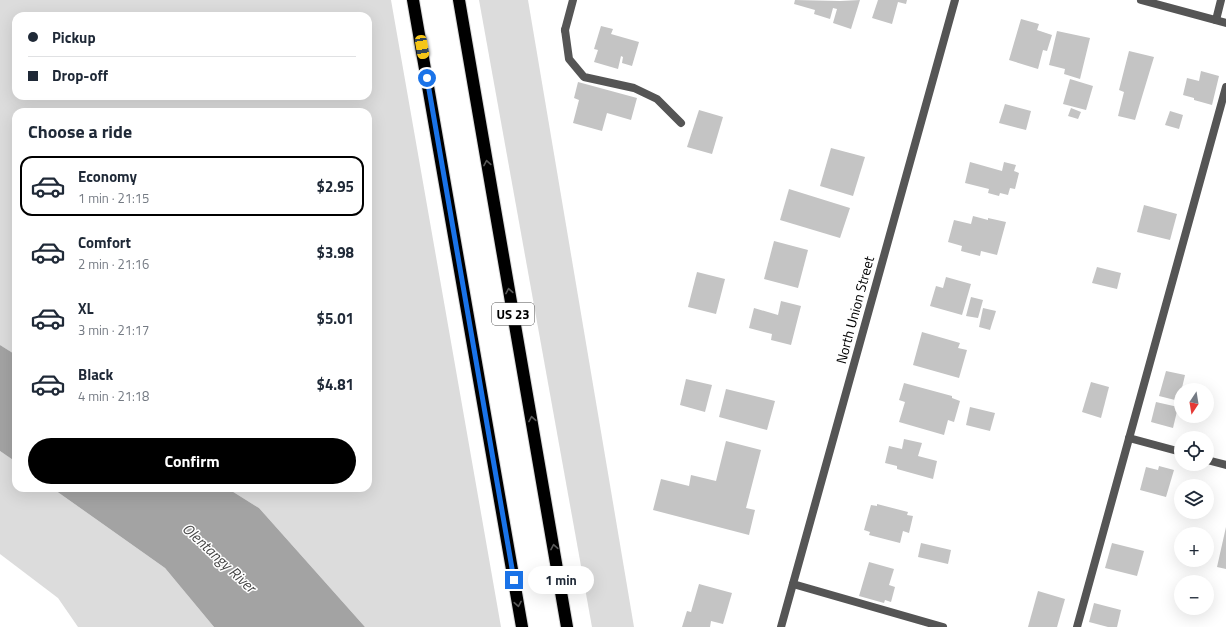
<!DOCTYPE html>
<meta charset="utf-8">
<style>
body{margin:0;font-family:"Titillium Web",sans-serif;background:#f2f2f3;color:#1f2937;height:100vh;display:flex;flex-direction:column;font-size:15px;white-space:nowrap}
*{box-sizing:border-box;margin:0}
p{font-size:13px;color:#747a83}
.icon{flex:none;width:22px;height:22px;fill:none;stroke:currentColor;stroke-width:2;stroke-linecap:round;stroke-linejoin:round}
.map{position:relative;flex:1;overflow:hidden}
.drawer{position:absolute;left:12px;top:108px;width:360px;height:384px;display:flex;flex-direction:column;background:#fff;border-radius:12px;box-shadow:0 4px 16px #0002}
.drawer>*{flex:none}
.top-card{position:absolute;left:12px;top:12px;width:360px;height:88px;border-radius:12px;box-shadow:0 4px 16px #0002;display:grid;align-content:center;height:88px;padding:0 16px;background:#fff}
.needle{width:26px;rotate:192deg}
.tools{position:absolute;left:1174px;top:383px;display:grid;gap:8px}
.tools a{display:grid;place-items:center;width:40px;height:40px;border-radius:50%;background:#fff;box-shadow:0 4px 16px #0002;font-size:20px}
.end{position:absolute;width:18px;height:18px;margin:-9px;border:5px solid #1a73e8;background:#fff;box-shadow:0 0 0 2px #fff}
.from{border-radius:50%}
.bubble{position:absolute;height:28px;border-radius:14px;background:#fff;box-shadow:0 4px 16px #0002;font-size:13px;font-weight:700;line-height:28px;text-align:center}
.car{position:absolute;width:12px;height:24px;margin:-12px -6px;border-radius:5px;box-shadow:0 0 3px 1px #0007;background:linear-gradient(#f5c518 24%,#345 0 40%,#f5c518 0 76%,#345 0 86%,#f5c518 0)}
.top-card b{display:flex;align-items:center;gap:14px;height:38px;font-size:15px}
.top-card b+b{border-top:1px solid #e0e1e3}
.top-card i{width:10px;height:10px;background:#1f2937}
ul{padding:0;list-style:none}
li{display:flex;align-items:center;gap:12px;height:60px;margin:0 8px 6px;padding:0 8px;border:2px solid transparent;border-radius:12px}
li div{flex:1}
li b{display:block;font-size:15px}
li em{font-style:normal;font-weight:700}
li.selected{border-color:#000}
li>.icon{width:36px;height:36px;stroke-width:1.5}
h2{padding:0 16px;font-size:18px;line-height:48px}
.cta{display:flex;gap:8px;margin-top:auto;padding:8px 16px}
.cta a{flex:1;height:46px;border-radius:24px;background:#000;color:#fff;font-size:16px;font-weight:700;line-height:46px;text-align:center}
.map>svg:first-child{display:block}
.green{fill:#dcdcdc;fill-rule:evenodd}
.water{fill:#a3a3a3}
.building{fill:#c4c4c4}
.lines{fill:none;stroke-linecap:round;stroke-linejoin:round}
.motorway-casing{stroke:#dbdbdb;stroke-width:14}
.service{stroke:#555;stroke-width:8}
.minor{stroke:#555;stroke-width:8}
.motorway{stroke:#000;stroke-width:12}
.oneway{stroke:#595959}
.route{stroke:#1a73e8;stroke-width:5}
.labels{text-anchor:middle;stroke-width:3;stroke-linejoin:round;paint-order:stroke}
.shield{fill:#fff;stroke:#4c4c4c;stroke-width:1}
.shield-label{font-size:13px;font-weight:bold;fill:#000}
.street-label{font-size:14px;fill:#000;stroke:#fff}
.water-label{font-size:15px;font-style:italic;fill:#444;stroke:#fff}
</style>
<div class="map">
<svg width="1226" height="627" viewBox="0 0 1226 627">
<rect width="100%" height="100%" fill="#fff"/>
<g class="green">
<path d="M 0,0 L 391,0 L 501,627 L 365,627 L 259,508 L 227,488 L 368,488 L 368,112 L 16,112 L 16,355 L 0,345 ZM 16,16 L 368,16 L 368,96 L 16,96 Z"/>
<path d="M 479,0 L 528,0 L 634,627 L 592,627 Z"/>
<path d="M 0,451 L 16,462 L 16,488 L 52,488 L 165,568 L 214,627 L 78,627 L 58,598 L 0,554 Z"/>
</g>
<g class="water">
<path d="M 0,345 L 16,355 L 16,462 L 0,451 Z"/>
<path d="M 52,488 L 227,488 L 259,508 L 365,627 L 214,627 L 165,568 Z"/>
</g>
<g class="building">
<path d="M 795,0 L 840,1 L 860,0 L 851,29 L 833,23 L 837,9 L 833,8 L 830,19 L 814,14 L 815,10 L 794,4 Z"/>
<path d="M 878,0 L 907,0 L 906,4 L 898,2 L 892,24 L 872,18 Z"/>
<path d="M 1021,19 L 1039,24 L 1037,30 L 1052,35 L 1047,51 L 1043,50 L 1038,69 L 1009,60 Z"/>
<path d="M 601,26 L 613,29 L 611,34 L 639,42 L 632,66 L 622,63 L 623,57 L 621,56 L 618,69 L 594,62 L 598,50 L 594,49 Z"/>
<path d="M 1057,31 L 1090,38 L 1080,79 L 1064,74 L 1065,69 L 1049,65 Z"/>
<path d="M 1129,51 L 1154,57 L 1135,120 L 1118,116 L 1124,92 L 1119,90 Z"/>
<path d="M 1201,71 L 1219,76 L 1212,105 L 1194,100 L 1194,98 L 1183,95 L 1187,78 L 1199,81 Z"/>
<path d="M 1070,79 L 1093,86 L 1086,110 L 1063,104 Z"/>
<path d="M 578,82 L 637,98 L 631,120 L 607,113 L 602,131 L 573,123 L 579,100 L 574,98 Z"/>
<path d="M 1005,104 L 1031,111 L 1026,130 L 999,123 Z"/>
<path d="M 1071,108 L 1081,112 L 1078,119 L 1068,116 Z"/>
<path d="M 699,110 L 723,117 L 712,154 L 687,147 Z"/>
<path d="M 1170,111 L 1183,115 L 1179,129 L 1165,125 Z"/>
<path d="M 831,148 L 865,157 L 853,196 L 820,186 Z"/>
<path d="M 970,162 L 1002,171 L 1004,162 L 1016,165 L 1014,171 L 1019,173 L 1015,189 L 1010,188 L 1008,195 L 1000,193 L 999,196 L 988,193 L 989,189 L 965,183 Z"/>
<path d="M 789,189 L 850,208 L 840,238 L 780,220 Z"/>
<path d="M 1144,205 L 1177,214 L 1170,240 L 1137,232 Z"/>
<path d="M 973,216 L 988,220 L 988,218 L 1006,222 L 997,255 L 981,251 L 980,256 L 961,251 L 962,246 L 948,242 L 954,220 L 971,224 Z"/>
<path d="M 774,241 L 808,250 L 798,288 L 764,279 Z"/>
<path d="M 1097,267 L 1121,273 L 1117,289 L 1092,283 Z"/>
<path d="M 697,272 L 725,279 L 716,314 L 688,307 Z"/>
<path d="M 946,277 L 971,284 L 962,315 L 930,306 L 936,286 L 943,288 Z"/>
<path d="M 971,297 L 983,300 L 978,318 L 966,316 Z"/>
<path d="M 781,301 L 801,306 L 791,345 L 771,340 L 772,334 L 749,328 L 754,308 L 778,315 Z"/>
<path d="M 983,308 L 996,311 L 990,330 L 979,327 Z"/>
<path d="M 922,332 L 960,343 L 958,348 L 967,350 L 959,378 L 913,365 Z"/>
<path d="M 1166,371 L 1185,375 L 1179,401 L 1159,396 Z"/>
<path d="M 686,379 L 712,385 L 705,412 L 680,405 Z"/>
<path d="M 1091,382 L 1109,387 L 1101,418 L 1082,412 Z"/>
<path d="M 904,383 L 952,396 L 952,398 L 960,401 L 954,422 L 948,420 L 944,435 L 899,422 L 905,402 L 899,400 Z"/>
<path d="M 726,389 L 775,401 L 767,430 L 719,417 Z"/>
<path d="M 1156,402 L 1178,407 L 1173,428 L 1151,422 Z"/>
<path d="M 970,407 L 995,413 L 990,431 L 966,425 Z"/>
<path d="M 904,439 L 922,443 L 918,456 L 937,461 L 933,479 L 897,469 L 897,466 L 885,463 L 889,446 L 902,449 Z"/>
<path d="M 726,441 L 761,450 L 746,508 L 755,510 L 749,535 L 653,510 L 661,479 L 689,486 L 691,475 L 716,481 Z"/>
<path d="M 1159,466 L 1174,470 L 1166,497 L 1140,490 L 1146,467 L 1158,470 Z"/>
<path d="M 877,504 L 908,512 L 907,515 L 913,516 L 909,533 L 903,531 L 900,543 L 869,535 L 870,532 L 864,530 L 871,505 L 877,506 Z"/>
<path d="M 1226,527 L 1226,569 L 1217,567 Z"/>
<path d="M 921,543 L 951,550 L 948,564 L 918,557 Z"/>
<path d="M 1112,543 L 1144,551 L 1137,576 L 1105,568 Z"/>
<path d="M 869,562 L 894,569 L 889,585 L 895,587 L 891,602 L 885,600 L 884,603 L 859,596 Z"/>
<path d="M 699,584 L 732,593 L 723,624 L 711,621 L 710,627 L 682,627 L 687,611 L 691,612 Z"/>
<path d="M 1038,591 L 1065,599 L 1057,627 L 1028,627 Z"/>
<path d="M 1094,603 L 1121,610 L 1117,627 L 1108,627 L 1089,622 Z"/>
</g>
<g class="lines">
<defs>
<g id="motorway">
<path d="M 413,0 L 522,627"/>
<path d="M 459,0 L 567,627"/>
</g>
</defs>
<use href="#motorway" class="motorway-casing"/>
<g class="service">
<path d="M 1216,20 L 1221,0"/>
<path d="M 565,30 L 569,59 L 584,77 L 634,88 L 657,99 L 681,123"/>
<path d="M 1129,438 L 1181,452"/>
<path d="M 1207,460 L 1226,465"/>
<path d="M 793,584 L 943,627"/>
<path d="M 1077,627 L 1226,87"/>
</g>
<g class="minor">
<path d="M 1141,0 L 1226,23"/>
<path d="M 565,30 L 573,0"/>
<path d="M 781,627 L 955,0"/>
</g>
<use href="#motorway" class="motorway"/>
</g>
<defs><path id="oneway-chevron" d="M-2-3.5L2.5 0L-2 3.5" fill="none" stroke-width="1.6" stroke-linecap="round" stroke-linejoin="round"/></defs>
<g class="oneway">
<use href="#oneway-chevron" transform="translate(487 163) rotate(-100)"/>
<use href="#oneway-chevron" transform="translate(509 291) rotate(-100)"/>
<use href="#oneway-chevron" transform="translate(532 419) rotate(-100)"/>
<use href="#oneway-chevron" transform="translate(554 547) rotate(-100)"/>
<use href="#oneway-chevron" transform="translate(518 604) rotate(80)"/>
</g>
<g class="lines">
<path class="route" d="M 427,78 L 514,580"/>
</g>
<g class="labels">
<rect class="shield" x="492" y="303" width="42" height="22" rx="3"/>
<g class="shield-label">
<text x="513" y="319">US 23</text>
</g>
<g class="street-label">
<text transform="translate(855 310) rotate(-75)" y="5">North Union Street</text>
</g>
<g class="water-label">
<text transform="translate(219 558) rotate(43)" y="5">Olentangy River</text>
</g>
</g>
</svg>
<div class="tools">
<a><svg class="needle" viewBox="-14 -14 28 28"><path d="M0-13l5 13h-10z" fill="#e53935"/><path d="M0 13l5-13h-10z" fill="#747a83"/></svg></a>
<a><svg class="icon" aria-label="locate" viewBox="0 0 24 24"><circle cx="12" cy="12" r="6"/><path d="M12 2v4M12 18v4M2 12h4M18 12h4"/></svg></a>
<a><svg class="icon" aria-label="layers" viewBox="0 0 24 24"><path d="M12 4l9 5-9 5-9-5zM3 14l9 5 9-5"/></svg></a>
<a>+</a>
<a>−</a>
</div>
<i class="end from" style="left:427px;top:78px"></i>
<i class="end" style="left:514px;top:580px"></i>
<div class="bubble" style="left:528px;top:566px;width:66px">1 min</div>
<i class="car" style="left:422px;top:47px;rotate:170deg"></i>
<div class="top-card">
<b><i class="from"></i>Pickup</b>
<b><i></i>Drop-off</b>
</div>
<section class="drawer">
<h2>Choose a ride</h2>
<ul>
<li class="selected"><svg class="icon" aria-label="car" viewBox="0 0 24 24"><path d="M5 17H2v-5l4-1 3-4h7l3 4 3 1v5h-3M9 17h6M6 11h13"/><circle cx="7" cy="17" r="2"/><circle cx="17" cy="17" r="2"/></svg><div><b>Economy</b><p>1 min · 21:15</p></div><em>$2.95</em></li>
<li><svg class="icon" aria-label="car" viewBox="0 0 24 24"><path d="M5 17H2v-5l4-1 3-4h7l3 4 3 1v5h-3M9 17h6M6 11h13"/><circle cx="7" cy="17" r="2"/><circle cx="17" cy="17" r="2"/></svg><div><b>Comfort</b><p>2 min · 21:16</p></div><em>$3.98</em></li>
<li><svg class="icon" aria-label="car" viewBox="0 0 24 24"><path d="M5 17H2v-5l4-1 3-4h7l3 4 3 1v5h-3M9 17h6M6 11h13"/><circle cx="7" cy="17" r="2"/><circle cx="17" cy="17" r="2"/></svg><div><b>XL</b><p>3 min · 21:17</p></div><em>$5.01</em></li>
<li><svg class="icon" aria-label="car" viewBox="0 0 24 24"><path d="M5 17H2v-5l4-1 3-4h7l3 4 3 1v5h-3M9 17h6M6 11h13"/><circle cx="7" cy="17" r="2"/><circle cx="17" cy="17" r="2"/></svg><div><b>Black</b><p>4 min · 21:18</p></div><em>$4.81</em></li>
</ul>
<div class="cta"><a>Confirm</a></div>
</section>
</div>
